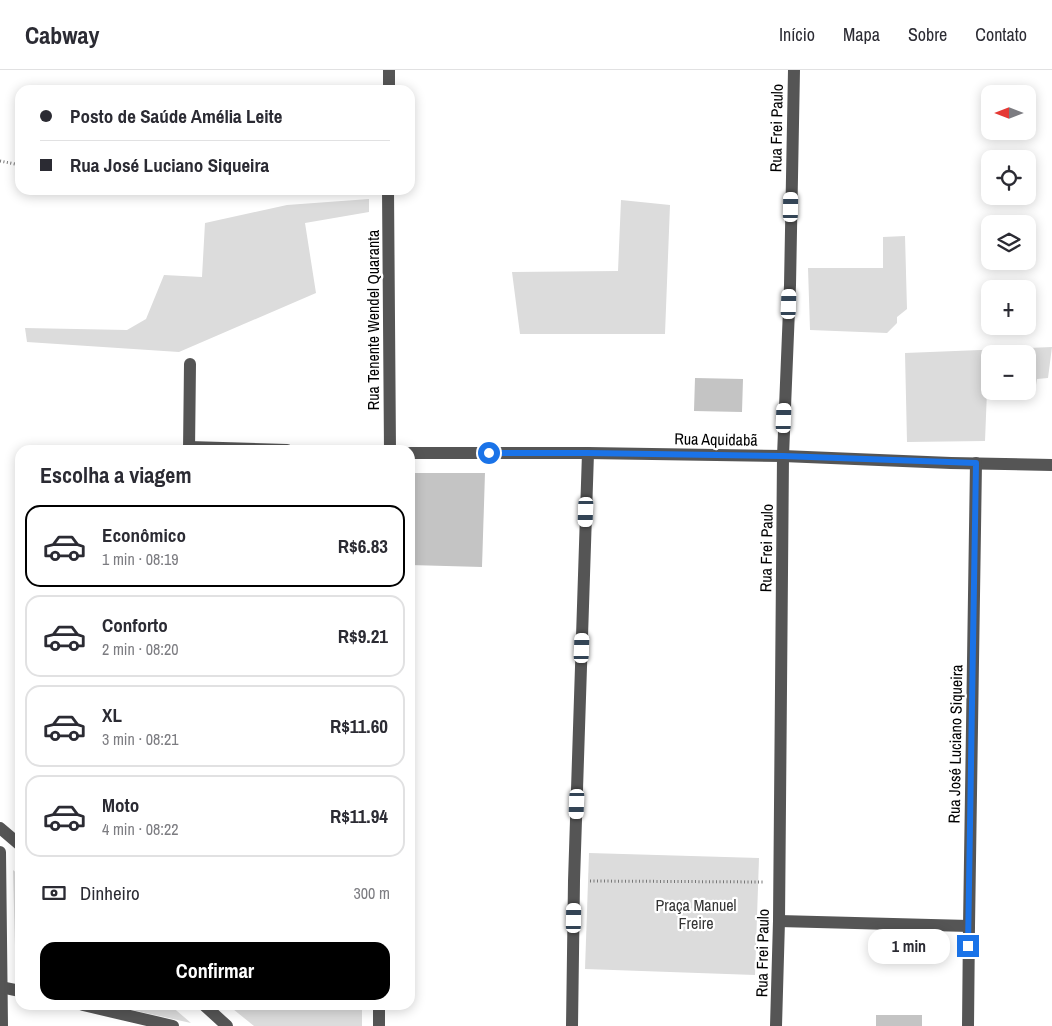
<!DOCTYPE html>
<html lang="pt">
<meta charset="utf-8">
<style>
body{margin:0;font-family:"Archivo Narrow",sans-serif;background:#f7f7f7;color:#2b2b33;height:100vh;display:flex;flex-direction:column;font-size:19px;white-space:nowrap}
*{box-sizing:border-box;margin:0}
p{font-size:16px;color:#7c7c81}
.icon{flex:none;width:28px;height:28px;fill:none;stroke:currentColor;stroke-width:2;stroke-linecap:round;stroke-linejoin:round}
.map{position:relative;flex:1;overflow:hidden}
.details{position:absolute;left:15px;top:375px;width:400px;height:565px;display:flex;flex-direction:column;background:#fff;border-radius:15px;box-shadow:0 2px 12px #0003}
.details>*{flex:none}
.banner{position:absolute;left:15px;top:15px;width:400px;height:110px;border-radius:15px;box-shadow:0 2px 12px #0003;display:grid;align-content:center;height:110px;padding:0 25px;background:#fff}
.needle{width:32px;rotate:270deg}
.tools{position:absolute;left:981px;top:15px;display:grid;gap:10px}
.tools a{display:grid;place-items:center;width:55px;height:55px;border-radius:10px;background:#fff;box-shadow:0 2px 12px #0003;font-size:25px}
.end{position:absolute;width:22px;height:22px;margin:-11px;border:6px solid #1a73e8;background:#fff;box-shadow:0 0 0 2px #fff}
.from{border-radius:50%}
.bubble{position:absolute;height:35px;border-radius:15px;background:#fff;box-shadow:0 2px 12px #0003;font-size:16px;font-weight:700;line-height:35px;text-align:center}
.car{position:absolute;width:15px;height:30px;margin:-15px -8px;border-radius:6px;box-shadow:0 0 4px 1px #0007;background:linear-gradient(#fff 24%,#345 0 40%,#fff 0 76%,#345 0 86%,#fff 0)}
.banner b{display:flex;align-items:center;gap:18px;height:48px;font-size:19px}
.banner b+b{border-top:1px solid #e1e1e2}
.banner i{width:12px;height:12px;background:#2b2b33}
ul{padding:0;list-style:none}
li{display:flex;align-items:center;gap:15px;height:82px;margin:0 10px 8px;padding:0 15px;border:2px solid #e1e1e2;border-radius:15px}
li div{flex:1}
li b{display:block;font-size:19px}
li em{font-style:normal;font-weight:700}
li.on{border-color:#000}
li>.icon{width:45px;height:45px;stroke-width:1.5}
h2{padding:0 25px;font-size:22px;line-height:60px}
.pay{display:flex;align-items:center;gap:12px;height:55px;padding:0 25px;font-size:19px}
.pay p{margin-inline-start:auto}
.primary-button{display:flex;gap:10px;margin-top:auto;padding:10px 25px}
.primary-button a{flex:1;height:58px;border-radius:15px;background:#000;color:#fff;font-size:20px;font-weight:700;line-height:58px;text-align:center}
header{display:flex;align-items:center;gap:30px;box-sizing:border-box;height:70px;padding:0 25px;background:#fff;border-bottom:1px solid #e1e1e2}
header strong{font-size:24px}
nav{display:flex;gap:28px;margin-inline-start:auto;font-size:18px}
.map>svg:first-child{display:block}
.green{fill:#dcdcdc}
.building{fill:#c4c4c4}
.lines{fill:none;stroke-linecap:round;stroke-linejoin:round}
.path{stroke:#777;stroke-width:3;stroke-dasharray:1 2.5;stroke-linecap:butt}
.minor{stroke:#555;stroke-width:12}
.route{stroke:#1a73e8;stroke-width:6}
.labels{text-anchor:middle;stroke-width:4.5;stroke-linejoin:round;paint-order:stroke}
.street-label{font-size:16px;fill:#000;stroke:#fff}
.park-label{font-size:16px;fill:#333;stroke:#fff}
</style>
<header>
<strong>Cabway</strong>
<nav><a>Início</a><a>Mapa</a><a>Sobre</a><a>Contato</a></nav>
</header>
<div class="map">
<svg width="1052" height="956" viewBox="0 0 1052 956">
<rect width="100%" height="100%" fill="#fff"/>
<g class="green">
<path d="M 369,129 L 369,142 L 305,153 L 316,223 L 179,282 L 27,272 L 25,258 L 127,260 L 146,249 L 164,205 L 202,207 L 205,153 L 287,135 Z"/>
<path d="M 621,130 L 670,135 L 665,264 L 520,264 L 512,202 L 618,201 Z"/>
<path d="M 905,166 L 907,239 L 897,247 L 897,253 L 887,263 L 810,260 L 808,198 L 883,198 L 883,167 Z"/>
<path d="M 1052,277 L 1048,308 L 1037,309 L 1035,321 L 1028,321 L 1028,284 L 990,284 L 990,320 L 987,321 L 985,371 L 907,372 L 905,283 Z"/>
<path d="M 589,783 L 759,788 L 755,905 L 585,899 Z"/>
<path d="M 13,800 L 20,806 L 20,915 L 16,914 Z"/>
<path d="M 110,935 L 170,935 L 191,953 Z"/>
<path d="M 228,935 L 362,935 L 362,956 L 254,956 Z"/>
</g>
<g class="building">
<path d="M 695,308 L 743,309 L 742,342 L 694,341 Z"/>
<path d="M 410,403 L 485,403 L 482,497 L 410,495 Z"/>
<rect x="876" y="945" width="46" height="11"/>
</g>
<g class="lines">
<g class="path">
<path d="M 0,91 L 20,95"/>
<path d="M 590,811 L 763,812"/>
</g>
<g class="minor">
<path d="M 389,20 L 389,0"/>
<path d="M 388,120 L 390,380"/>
<path d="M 189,377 L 287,380"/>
<path d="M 189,380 L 190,294"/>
<path d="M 410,383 L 588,383 L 783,386 L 951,393 L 1052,395"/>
<path d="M 0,758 L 20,775"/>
<path d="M 0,782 L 2,956"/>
<path d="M 779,851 L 969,856"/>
<path d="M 0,917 L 20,921"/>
<path d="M 83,935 L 173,956"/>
<path d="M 204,935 L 227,956"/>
<path d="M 379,956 L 379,935"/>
<path d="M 572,956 L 574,811 L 588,383"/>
<path d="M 776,956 L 779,851 L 783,386 L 790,215 L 794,0"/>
<path d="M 968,956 L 969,856 L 976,393"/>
</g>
</g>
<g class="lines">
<path class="route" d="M 489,383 L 588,383 L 783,386 L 976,393 L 968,876"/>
</g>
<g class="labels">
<g class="street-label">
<text transform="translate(776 58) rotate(-89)" y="6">Rua Frei Paulo</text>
<text transform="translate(373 250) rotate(-90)" y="6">Rua Tenente Wendel Quaranta</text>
<text transform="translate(716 369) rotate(1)" y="6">Rua Aquidabã</text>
<text transform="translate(766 478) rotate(-89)" y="6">Rua Frei Paulo</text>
<text transform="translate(955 674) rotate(-89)" y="6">Rua José Luciano Siqueira</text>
<text transform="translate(762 883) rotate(-89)" y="6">Rua Frei Paulo</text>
</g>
<g class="park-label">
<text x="696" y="841">Praça Manuel<tspan x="696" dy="18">Freire</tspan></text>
</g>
</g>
</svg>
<div class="tools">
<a><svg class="needle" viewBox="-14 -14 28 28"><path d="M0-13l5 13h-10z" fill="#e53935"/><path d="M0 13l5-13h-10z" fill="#7c7c81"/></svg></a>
<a><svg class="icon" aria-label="locate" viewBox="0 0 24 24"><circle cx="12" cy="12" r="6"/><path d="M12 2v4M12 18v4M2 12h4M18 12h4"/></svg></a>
<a><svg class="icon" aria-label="layers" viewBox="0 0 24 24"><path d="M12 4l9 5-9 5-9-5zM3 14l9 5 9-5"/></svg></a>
<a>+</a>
<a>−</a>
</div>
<i class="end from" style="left:489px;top:383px"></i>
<i class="end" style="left:968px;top:876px"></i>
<div class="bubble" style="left:868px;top:859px;width:82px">1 min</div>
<i class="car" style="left:791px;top:137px;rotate:1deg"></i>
<i class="car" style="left:789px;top:234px;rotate:2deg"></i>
<i class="car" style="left:784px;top:348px;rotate:2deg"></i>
<i class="car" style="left:586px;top:442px;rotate:182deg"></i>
<i class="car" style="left:582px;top:578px;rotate:2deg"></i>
<i class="car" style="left:577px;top:734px;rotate:182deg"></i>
<i class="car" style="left:574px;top:848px;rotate:1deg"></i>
<div class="banner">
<b><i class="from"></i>Posto de Saúde Amélia Leite</b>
<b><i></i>Rua José Luciano Siqueira</b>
</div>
<section class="details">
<h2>Escolha a viagem</h2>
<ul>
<li class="on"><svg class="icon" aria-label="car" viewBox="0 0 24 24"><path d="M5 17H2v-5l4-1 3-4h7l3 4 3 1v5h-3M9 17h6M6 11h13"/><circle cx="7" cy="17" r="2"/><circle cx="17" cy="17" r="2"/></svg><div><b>Econômico</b><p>1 min · 08:19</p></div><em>R$6.83</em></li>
<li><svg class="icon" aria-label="car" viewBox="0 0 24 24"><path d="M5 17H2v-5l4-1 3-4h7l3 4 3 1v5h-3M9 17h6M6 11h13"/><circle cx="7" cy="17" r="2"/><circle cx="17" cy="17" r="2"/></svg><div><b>Conforto</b><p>2 min · 08:20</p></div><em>R$9.21</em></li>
<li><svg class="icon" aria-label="car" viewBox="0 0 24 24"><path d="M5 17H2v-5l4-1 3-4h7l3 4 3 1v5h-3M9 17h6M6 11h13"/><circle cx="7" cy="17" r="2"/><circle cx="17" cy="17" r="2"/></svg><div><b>XL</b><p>3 min · 08:21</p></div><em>R$11.60</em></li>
<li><svg class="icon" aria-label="car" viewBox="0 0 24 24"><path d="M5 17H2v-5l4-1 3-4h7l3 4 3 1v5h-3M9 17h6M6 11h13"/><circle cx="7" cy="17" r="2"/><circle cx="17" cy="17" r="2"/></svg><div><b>Moto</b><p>4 min · 08:22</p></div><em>R$11.94</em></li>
</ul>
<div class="pay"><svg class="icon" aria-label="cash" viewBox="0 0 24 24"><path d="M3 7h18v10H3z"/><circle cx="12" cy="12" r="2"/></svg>Dinheiro<p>300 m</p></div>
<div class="primary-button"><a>Confirmar</a></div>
</section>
</div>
